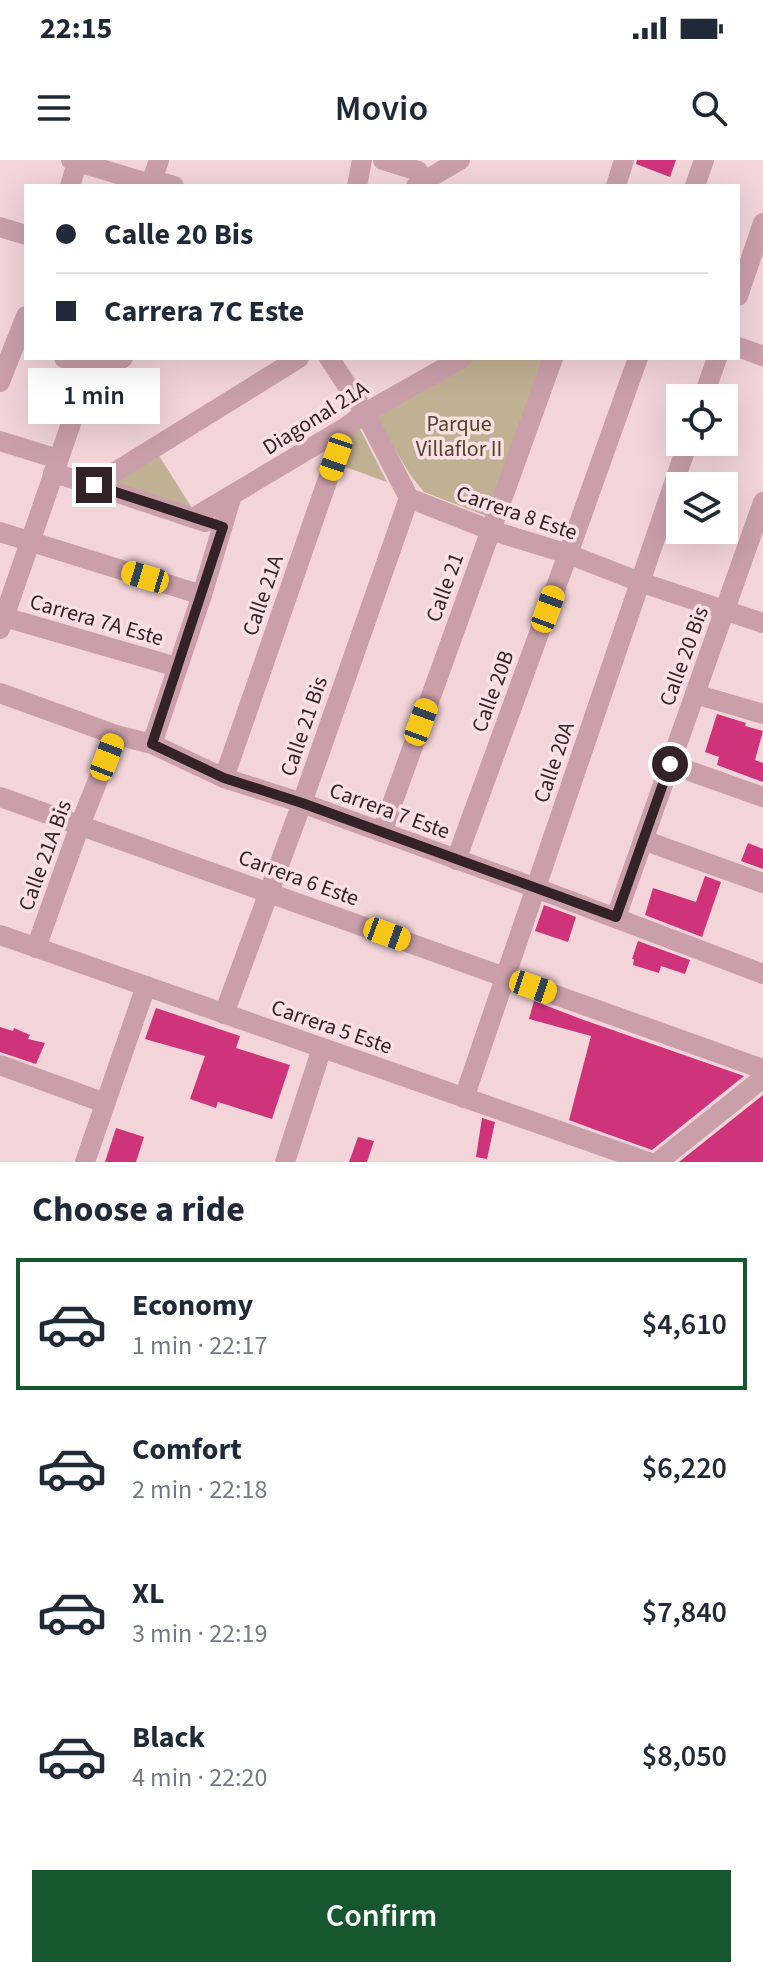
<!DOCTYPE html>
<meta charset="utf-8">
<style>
body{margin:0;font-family:"Source Sans 3",sans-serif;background:#f2f2f3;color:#1f2937;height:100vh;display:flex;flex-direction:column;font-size:30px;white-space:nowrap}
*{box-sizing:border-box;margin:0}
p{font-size:26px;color:#747a83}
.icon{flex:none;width:44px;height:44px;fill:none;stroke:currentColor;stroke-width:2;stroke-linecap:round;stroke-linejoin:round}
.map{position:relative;height:1002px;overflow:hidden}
.details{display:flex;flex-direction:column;background:#fff;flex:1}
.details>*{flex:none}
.hud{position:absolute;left:24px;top:24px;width:716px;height:176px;border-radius:0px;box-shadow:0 8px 32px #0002;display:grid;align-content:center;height:176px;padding:0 32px;background:#fff}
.controls{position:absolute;left:666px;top:224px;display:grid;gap:16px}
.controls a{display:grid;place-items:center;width:72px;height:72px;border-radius:0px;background:#fff;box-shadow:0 8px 32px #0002;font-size:40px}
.end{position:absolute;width:36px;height:36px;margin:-18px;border:10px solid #332329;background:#fff;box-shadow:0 0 0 4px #fff}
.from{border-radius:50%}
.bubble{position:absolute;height:56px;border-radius:0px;background:#fff;box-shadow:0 8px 32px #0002;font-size:26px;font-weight:600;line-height:56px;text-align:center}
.car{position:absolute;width:24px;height:48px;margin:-24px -12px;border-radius:10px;box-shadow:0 0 6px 2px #0007;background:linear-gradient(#f5c518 24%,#345 0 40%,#f5c518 0 76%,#345 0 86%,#f5c518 0)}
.hud b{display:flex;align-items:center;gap:28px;height:76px;font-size:30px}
.hud b+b{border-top:2px solid #e0e1e3}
.hud i{width:20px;height:20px;background:#1f2937}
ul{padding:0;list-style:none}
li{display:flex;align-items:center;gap:24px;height:132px;margin:0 16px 12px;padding:0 16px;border:4px solid transparent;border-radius:0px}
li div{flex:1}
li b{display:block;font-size:30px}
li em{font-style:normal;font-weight:600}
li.on{border-color:#17572f}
li>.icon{width:72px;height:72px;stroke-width:1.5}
h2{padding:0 32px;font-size:36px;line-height:96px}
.action{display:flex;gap:16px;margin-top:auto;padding:16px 32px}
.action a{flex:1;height:92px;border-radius:0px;background:#17572f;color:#fff;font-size:32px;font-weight:600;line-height:92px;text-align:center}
.status{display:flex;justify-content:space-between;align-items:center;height:56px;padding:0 40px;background:#fff;direction:ltr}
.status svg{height:22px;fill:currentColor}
header{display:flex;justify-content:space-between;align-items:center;height:104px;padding:0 32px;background:#fff;font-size:36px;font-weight:600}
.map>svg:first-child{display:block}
.green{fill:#c1b193}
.building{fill:#cf347a}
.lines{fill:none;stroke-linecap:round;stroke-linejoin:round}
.minor{stroke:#ca9faa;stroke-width:20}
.route{stroke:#332329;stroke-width:10}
.labels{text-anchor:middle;stroke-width:7;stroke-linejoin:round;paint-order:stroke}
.street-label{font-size:22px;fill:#332329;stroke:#fae0e4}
.park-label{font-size:22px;fill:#534426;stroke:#fae0e4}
</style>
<div class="status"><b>22:15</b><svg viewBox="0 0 49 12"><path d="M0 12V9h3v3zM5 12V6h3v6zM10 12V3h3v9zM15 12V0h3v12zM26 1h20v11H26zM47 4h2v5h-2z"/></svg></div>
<header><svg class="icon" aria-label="menu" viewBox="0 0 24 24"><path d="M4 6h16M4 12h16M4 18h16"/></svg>Movio<svg class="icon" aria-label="search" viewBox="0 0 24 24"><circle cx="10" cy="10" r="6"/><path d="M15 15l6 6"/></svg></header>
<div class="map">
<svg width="763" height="1002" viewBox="0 0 763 1002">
<rect width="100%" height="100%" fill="#f2d4d9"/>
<g class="green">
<path d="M 474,198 L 551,198 L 489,357 L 424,332 L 411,316 L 375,257 Z"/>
<path d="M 360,269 L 387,322 L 337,304 L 349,274 Z"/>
<path d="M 158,294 L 195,353 L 105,325 Z"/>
</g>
<g class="building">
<path d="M 637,0 L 676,0 L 670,17 L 636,4 Z"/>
<path d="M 717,554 L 746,563 L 745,566 L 763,571 L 755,600 L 763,603 L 763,622 L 717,605 L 719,597 L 705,592 Z"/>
<path d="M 748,683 L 763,689 L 763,709 L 741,701 Z"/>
<path d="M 705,716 L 721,722 L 702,777 L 645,755 L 653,728 L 696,742 Z"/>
<path d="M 544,745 L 576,757 L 568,782 L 535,771 Z"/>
<path d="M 638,781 L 690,800 L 685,814 L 661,806 L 659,813 L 633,805 L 634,799 L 632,799 Z"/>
<path d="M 534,841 L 581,859 L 744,916 L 652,990 L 596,970 L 569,960 L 591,876 L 529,859 Z"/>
<path d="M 156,848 L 240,876 L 236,888 L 290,905 L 272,959 L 218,942 L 216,948 L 190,939 L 205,896 L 145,879 Z"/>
<path d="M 0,867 L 13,871 L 14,868 L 30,875 L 28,879 L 45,883 L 36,904 L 0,892 Z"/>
<path d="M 763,935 L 763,1002 L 679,1002 Z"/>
<path d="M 482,958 L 495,962 L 487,999 L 476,997 Z"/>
<path d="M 116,968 L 144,977 L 136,1002 L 105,1002 Z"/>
<path d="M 358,977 L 374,981 L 367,1002 L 349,1002 Z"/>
</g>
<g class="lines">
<g class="minor">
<path d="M 71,0 L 151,24"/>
<path d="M 383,0 L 418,11"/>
<path d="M 152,20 L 174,26"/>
<path d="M 70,26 L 78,0"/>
<path d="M 150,26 L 159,0"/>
<path d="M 357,26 L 362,0"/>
<path d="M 416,26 L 460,0"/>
<path d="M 616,26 L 624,0"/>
<path d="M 695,26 L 704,0"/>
<path d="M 0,67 L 26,75"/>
<path d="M 738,136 L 763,63"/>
<path d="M 738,187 L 763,196"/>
<path d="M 64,198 L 89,207"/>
<path d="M 329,198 L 365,253 L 409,338 L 490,370 L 568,394 L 640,422 L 763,463"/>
<path d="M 86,220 L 123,198"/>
<path d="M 0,222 L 26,156"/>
<path d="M 703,238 L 717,198"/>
<path d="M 0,281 L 58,299"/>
<path d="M 53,313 L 94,325 L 205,362"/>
<path d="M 94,325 L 299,198"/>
<path d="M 193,358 L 346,267 L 365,253 L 462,198"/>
<path d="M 0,372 L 202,435"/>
<path d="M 4,457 L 177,507"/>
<path d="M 0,469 L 86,220 L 92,198"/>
<path d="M 0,533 L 116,575 L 152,584 L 224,618 L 302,643 L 536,728 L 763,814"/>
<path d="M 695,534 L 763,554"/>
<path d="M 152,584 L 202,435 L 232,335"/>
<path d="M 670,604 L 763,637"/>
<path d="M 224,618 L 346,267"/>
<path d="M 0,637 L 763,909"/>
<path d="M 382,672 L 553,198"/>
<path d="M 643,680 L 763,723"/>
<path d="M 456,700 L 568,394 L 638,198"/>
<path d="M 616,757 L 763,342"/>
<path d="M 0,775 L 648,1002"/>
<path d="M 36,788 L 80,665 L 116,575"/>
<path d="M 224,854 L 302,643 L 409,338"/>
<path d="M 0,905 L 105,943"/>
<path d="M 464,938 L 688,282"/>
<path d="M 85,1002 L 146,826"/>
<path d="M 285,1002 L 322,888"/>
<path d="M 658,1002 L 763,918"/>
</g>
</g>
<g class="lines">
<path class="route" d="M 94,325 L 223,367 L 152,584 L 224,618 L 302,643 L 616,757 L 670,604"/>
</g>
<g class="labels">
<g class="street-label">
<text transform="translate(315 257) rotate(-32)" y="8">Diagonal 21A</text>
<text transform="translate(517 352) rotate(19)" y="8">Carrera 8 Este</text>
<text transform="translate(444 427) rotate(-70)" y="8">Calle 21</text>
<text transform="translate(262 435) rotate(-71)" y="8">Calle 21A</text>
<text transform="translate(97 459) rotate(16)" y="8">Carrera 7A Este</text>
<text transform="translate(683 496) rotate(-70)" y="8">Calle 20 Bis</text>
<text transform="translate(492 531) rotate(-70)" y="8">Calle 20B</text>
<text transform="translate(303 566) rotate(-71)" y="8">Calle 21 Bis</text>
<text transform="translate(553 602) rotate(-71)" y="8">Calle 20A</text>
<text transform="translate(390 650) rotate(20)" y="8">Carrera 7 Este</text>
<text transform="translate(44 695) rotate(-70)" y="8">Calle 21A Bis</text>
<text transform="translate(299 717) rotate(20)" y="8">Carrera 6 Este</text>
<text transform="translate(332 866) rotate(19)" y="8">Carrera 5 Este</text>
</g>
<g class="park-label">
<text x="459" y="271">Parque<tspan x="459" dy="25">Villaflor II</tspan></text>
</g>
</g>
</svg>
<div class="controls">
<a><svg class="icon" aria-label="locate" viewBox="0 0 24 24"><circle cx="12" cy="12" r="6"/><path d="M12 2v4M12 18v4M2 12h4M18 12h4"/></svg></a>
<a><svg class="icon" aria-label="layers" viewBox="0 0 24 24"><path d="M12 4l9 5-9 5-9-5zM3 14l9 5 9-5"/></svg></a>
</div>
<i class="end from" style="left:670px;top:604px"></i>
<i class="end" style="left:94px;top:325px"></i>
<div class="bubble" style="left:28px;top:208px;width:132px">1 min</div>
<i class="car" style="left:336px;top:297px;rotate:199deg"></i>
<i class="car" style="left:145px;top:417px;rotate:287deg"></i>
<i class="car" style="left:548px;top:449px;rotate:20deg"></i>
<i class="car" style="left:421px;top:562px;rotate:20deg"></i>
<i class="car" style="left:107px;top:597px;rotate:21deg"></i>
<i class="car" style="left:387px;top:774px;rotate:110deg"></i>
<i class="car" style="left:533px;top:827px;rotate:109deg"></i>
<div class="hud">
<b><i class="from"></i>Calle 20 Bis</b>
<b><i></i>Carrera 7C Este</b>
</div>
</div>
<section class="details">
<h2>Choose a ride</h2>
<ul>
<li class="on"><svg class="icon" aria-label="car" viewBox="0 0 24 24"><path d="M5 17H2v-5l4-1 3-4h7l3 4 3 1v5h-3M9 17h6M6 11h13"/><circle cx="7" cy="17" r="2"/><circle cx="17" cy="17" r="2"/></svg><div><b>Economy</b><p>1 min · 22:17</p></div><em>$4,610</em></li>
<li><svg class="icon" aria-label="car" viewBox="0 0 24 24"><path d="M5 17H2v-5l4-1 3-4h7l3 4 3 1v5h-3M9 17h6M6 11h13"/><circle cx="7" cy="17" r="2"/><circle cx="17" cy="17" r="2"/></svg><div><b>Comfort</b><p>2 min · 22:18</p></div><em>$6,220</em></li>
<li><svg class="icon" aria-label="car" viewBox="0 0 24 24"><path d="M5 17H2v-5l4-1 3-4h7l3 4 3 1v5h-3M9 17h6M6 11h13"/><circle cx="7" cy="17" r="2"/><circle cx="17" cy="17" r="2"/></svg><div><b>XL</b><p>3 min · 22:19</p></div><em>$7,840</em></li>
<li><svg class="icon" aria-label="car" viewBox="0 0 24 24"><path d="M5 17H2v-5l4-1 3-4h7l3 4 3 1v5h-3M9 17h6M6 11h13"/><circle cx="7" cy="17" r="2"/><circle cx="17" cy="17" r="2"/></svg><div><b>Black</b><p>4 min · 22:20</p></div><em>$8,050</em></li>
</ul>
<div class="action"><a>Confirm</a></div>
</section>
